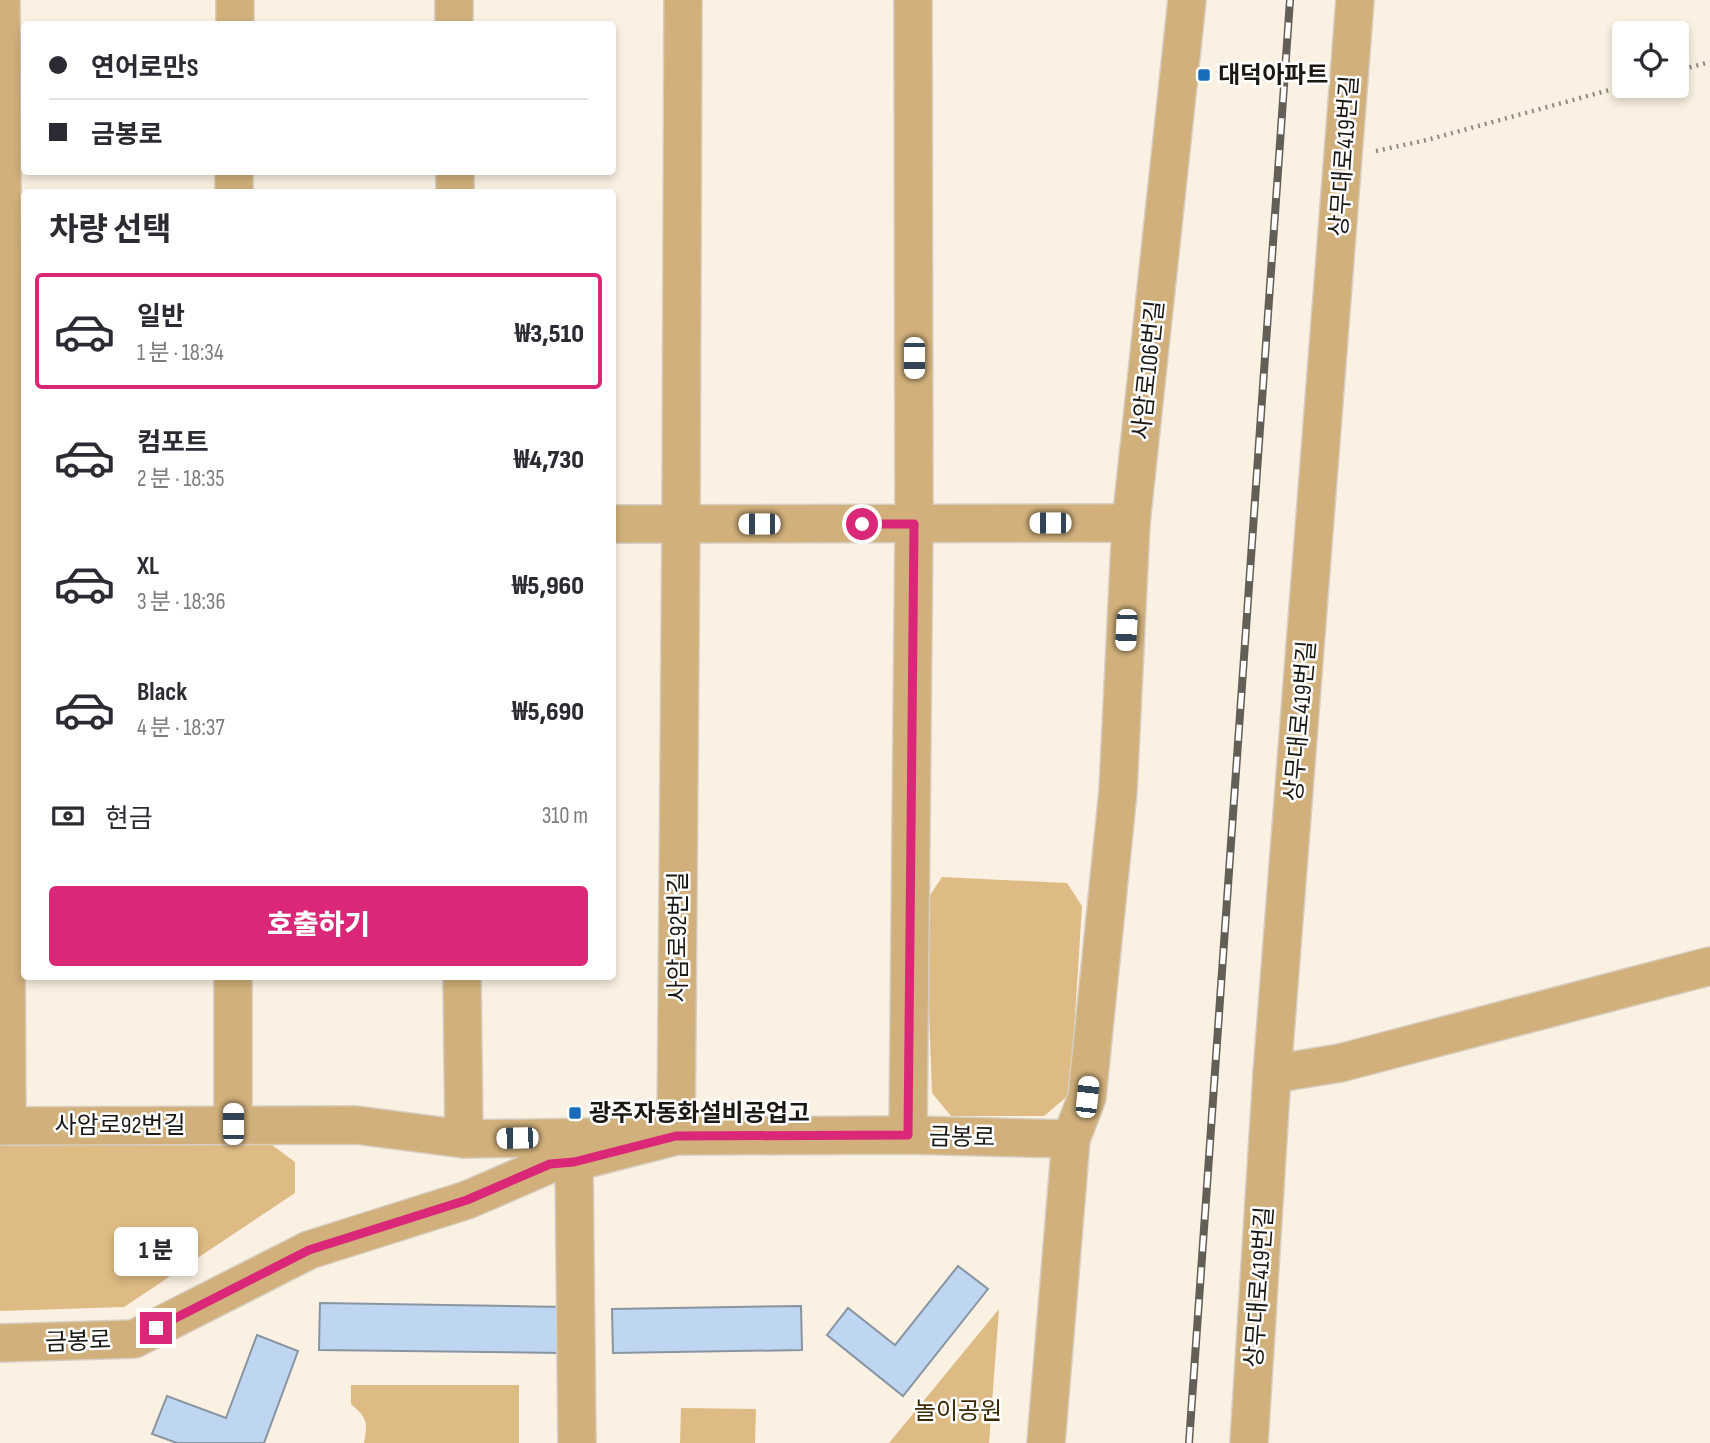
<!DOCTYPE html>
<html lang="ko">
<meta charset="utf-8">
<style>
body{margin:0;font-family:"Sofia Sans Condensed","Noto Sans KR",sans-serif;background:#f7f7f7;color:#2b2b33;height:100vh;display:flex;flex-direction:column;font-size:26px;white-space:nowrap}
*{box-sizing:border-box;margin:0}
p{font-size:23px;color:#7c7c81}
.icon{flex:none;width:38px;height:38px;fill:none;stroke:currentColor;stroke-width:2;stroke-linecap:round;stroke-linejoin:round}
.map{position:relative;flex:1;overflow:hidden}
.details{position:absolute;left:21px;top:189px;width:595px;height:791px;display:flex;flex-direction:column;background:#fff;border-radius:7px;box-shadow:0 4px 10px #0003}
.details>*{flex:none}
.banner{position:absolute;left:21px;top:21px;width:595px;height:154px;border-radius:7px;box-shadow:0 4px 10px #0003;display:grid;align-content:center;height:154px;padding:0 28px;background:#fff}
.buttons{position:absolute;left:1612px;top:21px;display:grid;gap:14px}
.buttons a{display:grid;place-items:center;width:77px;height:77px;border-radius:7px;background:#fff;box-shadow:0 4px 10px #0003;font-size:35px}
.end{position:absolute;width:32px;height:32px;margin:-16px;border:9px solid #db2777;background:#fff;box-shadow:0 0 0 4px #fff}
.from{border-radius:50%}
.bubble{position:absolute;height:49px;border-radius:7px;background:#fff;box-shadow:0 4px 10px #0003;font-size:23px;font-weight:800;line-height:49px;text-align:center}
.car{position:absolute;width:21px;height:42px;margin:-21px -10px;border-radius:9px;box-shadow:0 0 5px 2px #0007;background:linear-gradient(#fff 24%,#345 0 40%,#fff 0 76%,#345 0 86%,#fff 0)}
.banner b{display:flex;align-items:center;gap:24px;height:66px;font-size:26px}
.banner b+b{border-top:2px solid #e1e1e2}
.banner i{width:18px;height:18px;background:#2b2b33}
ul{padding:0;list-style:none}
li{display:flex;align-items:center;gap:21px;height:116px;margin:0 14px 10px;padding:0 14px;border:4px solid transparent;border-radius:7px}
li div{flex:1}
li b{display:block;font-size:26px}
li em{font-style:normal;font-weight:800}
li.active{border-color:#db2777}
li>.icon{width:63px;height:63px;stroke-width:1.5}
h2{padding:0 28px;font-size:32px;line-height:84px}
.pay{display:flex;align-items:center;gap:18px;height:77px;padding:0 28px;font-size:26px}
.pay p{margin-inline-start:auto}
.cta{display:flex;gap:14px;margin-top:auto;padding:14px 28px}
.cta a{flex:1;height:80px;border-radius:7px;background:#db2777;color:#fff;font-size:28px;font-weight:800;line-height:80px;text-align:center}
.map>svg:first-child{display:block}
.green{fill:#debb84}
.building{fill:#bed6f2;stroke:#8994a1;stroke-width:2}
.lines{fill:none;stroke-linecap:round;stroke-linejoin:round}
.minor-casing{stroke:#d7cec1;stroke-width:40}
.path{stroke:#90897f;stroke-width:4.5;stroke-dasharray:2 5;stroke-linecap:butt}
.minor{stroke:#d1b07b;stroke-width:37}
.rail-casing{stroke:#645f56;stroke-width:8}
.rail{stroke:#fff;stroke-width:5;stroke-dasharray:16;stroke-linecap:butt}
.route{stroke:#db2777;stroke-width:9}
.poi-dot{fill:#196cba;stroke:#fff;stroke-width:2.5}
.labels{text-anchor:middle;stroke-width:5;stroke-linejoin:round;paint-order:stroke}
.poi-label{font-size:24px;font-weight:bold;fill:#1b1712;stroke:#fff;text-anchor:start}
.street-label{font-size:24px;fill:#1b1712;stroke:#fff}
.park-label{font-size:24px;fill:#3d2904;stroke:#fff}
</style>
<div class="map">
<svg width="1710" height="1443" viewBox="0 0 1710 1443">
<rect width="100%" height="100%" fill="#fbf1e2"/>
<g class="green">
<path d="M 942,877 L 1067,883 L 1082,906 L 1070,1094 L 1044,1116 L 951,1116 L 932,1093 L 925,903 Z"/>
<path d="M 268,1142 L 295,1162 L 295,1193 L 124,1307 L 0,1311 L 0,1144 Z"/>
<path d="M 999,1309 L 989,1443 L 889,1443 Z"/>
<path d="M 351,1385 L 519,1385 L 519,1443 L 364,1443 C 368,1422 367,1418 351,1404 Z"/>
<path d="M 681,1408 L 756,1409 L 755,1443 L 680,1443 Z"/>
</g>
<g class="building">
<path d="M 958,1266 L 988,1289 L 903,1396 L 827,1335 L 848,1308 L 895,1345 Z"/>
<path d="M 320,1303 L 564,1307 L 563,1353 L 319,1350 Z"/>
<path d="M 801,1306 L 802,1350 L 613,1353 L 612,1309 Z"/>
<path d="M 257,1335 L 298,1351 L 264,1443 L 177,1443 L 152,1434 L 167,1396 L 226,1418 Z"/>
</g>
<g class="lines">
<defs>
<g id="minor">
<path d="M 1,0 L 7,1126"/>
<path d="M 454,0 L 454,24"/>
<path d="M 235,24 L 235,0"/>
<path d="M 455,172 L 455,192"/>
<path d="M 234,192 L 234,172"/>
<path d="M 612,524 L 1131,523"/>
<path d="M 233,976 L 233,1124"/>
<path d="M 462,976 L 464,1139 L 676,1136 L 681,524 L 683,0"/>
<path d="M 1272,1074 L 1340,1063 L 1710,966"/>
<path d="M 0,1126 L 356,1125 L 464,1139"/>
<path d="M 908,1135 L 914,524 L 913,0"/>
<path d="M 574,1162 L 577,1443"/>
<path d="M 0,1343 L 134,1339 L 309,1250 L 467,1200 L 550,1164 L 574,1162 L 676,1136 L 908,1135 L 1071,1139"/>
<path d="M 1046,1443 L 1071,1139 L 1087,1097 L 1118,791 L 1131,523 L 1187,0"/>
<path d="M 1249,1443 L 1272,1074 L 1355,0"/>
</g>
</defs>
<use href="#minor" class="minor-casing"/>
<g class="path">
<path d="M 1676,71 L 1710,62"/>
<path d="M 1376,151 L 1427,140 L 1624,86"/>
</g>
<use href="#minor" class="minor"/>
<defs>
<path id="rail" d="M 1189,1443 L 1290,0"/>
</defs>
<use href="#rail" class="rail-casing"/>
<use href="#rail" class="rail"/>
</g>
<g class="lines">
<path class="route" d="M 156,1328 L 309,1250 L 467,1200 L 550,1164 L 574,1162 L 676,1136 L 908,1135 L 914,524 L 862,524"/>
</g>
<g class="poi-dot">
<rect x="1197" y="68" width="14" height="14" rx="3.5"/>
<rect x="568" y="1106" width="14" height="14" rx="3.5"/>
</g>
<g class="labels">
<g class="poi-label">
<text x="1218" y="83">대덕아파트</text>
<text x="589" y="1121">광주자동화설비공업고</text>
</g>
<g class="street-label">
<text transform="translate(1344 156) rotate(-86)" y="8">상무대로419번길</text>
<text transform="translate(1148 370) rotate(-84)" y="8">사암로106번길</text>
<text transform="translate(1300 721) rotate(-85)" y="8">상무대로419번길</text>
<text transform="translate(678 937) rotate(-90)" y="8">사암로92번길</text>
<text x="120" y="1133">사암로92번길</text>
<text transform="translate(962 1137) rotate(1)" y="8">금봉로</text>
<text transform="translate(1259 1287) rotate(-86)" y="8">상무대로419번길</text>
<text transform="translate(78 1341) rotate(-2)" y="8">금봉로</text>
</g>
<g class="park-label">
<text x="958" y="1419">놀이공원</text>
</g>
</g>
</svg>
<div class="buttons">
<a><svg class="icon" aria-label="locate" viewBox="0 0 24 24"><circle cx="12" cy="12" r="6"/><path d="M12 2v4M12 18v4M2 12h4M18 12h4"/></svg></a>
</div>
<i class="end from" style="left:862px;top:524px"></i>
<i class="end" style="left:156px;top:1328px"></i>
<div class="bubble" style="left:114px;top:1227px;width:84px">1 분</div>
<i class="car" style="left:914px;top:358px;rotate:180deg"></i>
<i class="car" style="left:1050px;top:523px;rotate:270deg"></i>
<i class="car" style="left:759px;top:524px;rotate:270deg"></i>
<i class="car" style="left:1126px;top:630px;rotate:183deg"></i>
<i class="car" style="left:1087px;top:1097px;rotate:6deg"></i>
<i class="car" style="left:233px;top:1124px;rotate:0deg"></i>
<i class="car" style="left:517px;top:1138px;rotate:269deg"></i>
<div class="banner">
<b><i class="from"></i>연어로만S</b>
<b><i></i>금봉로</b>
</div>
<section class="details">
<h2>차량 선택</h2>
<ul>
<li class="active"><svg class="icon" aria-label="car" viewBox="0 0 24 24"><path d="M5 17H2v-5l4-1 3-4h7l3 4 3 1v5h-3M9 17h6M6 11h13"/><circle cx="7" cy="17" r="2"/><circle cx="17" cy="17" r="2"/></svg><div><b>일반</b><p>1 분 · 18:34</p></div><em>₩3,510</em></li>
<li><svg class="icon" aria-label="car" viewBox="0 0 24 24"><path d="M5 17H2v-5l4-1 3-4h7l3 4 3 1v5h-3M9 17h6M6 11h13"/><circle cx="7" cy="17" r="2"/><circle cx="17" cy="17" r="2"/></svg><div><b>컴포트</b><p>2 분 · 18:35</p></div><em>₩4,730</em></li>
<li><svg class="icon" aria-label="car" viewBox="0 0 24 24"><path d="M5 17H2v-5l4-1 3-4h7l3 4 3 1v5h-3M9 17h6M6 11h13"/><circle cx="7" cy="17" r="2"/><circle cx="17" cy="17" r="2"/></svg><div><b>XL</b><p>3 분 · 18:36</p></div><em>₩5,960</em></li>
<li><svg class="icon" aria-label="car" viewBox="0 0 24 24"><path d="M5 17H2v-5l4-1 3-4h7l3 4 3 1v5h-3M9 17h6M6 11h13"/><circle cx="7" cy="17" r="2"/><circle cx="17" cy="17" r="2"/></svg><div><b>Black</b><p>4 분 · 18:37</p></div><em>₩5,690</em></li>
</ul>
<div class="pay"><svg class="icon" aria-label="cash" viewBox="0 0 24 24"><path d="M3 7h18v10H3z"/><circle cx="12" cy="12" r="2"/></svg>현금<p>310 m</p></div>
<div class="cta"><a>호출하기</a></div>
</section>
</div>
